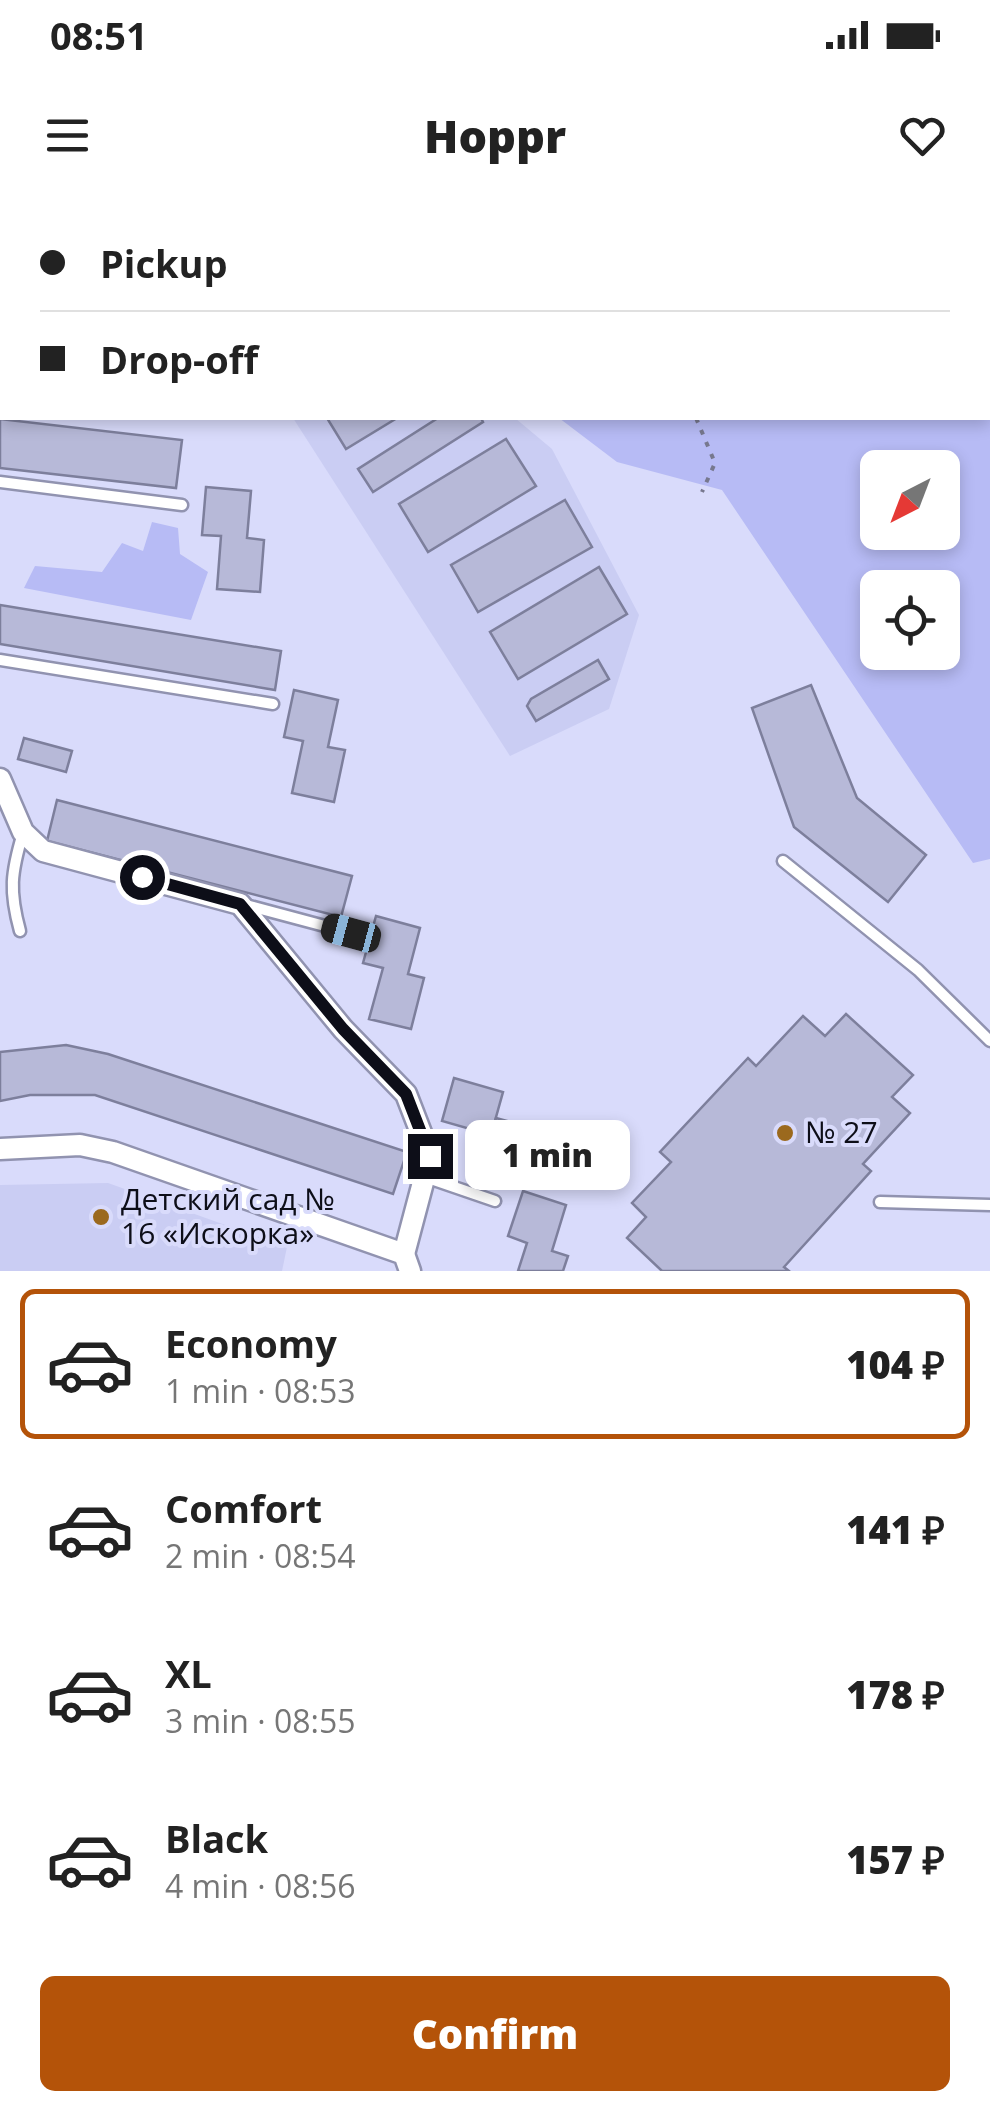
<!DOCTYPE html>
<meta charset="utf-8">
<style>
body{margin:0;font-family:"Open Sans",sans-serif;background:#f2f2f2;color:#222;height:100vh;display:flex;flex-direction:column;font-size:38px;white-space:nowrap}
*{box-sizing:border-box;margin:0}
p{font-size:32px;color:#767676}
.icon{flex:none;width:55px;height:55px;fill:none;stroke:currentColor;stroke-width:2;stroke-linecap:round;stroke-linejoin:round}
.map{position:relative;height:1071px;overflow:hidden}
.drawer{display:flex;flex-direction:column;background:#fff;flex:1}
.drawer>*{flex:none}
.top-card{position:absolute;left:0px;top:0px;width:990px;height:220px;box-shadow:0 5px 15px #0003;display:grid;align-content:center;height:220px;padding:0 40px;background:#fff}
.needle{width:65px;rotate:222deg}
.tools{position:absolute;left:860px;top:250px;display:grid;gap:20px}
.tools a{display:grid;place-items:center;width:100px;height:100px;border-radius:15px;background:#fff;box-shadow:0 5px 15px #0003;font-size:50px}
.end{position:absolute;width:45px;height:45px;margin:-22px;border:12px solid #0d0e18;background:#fff;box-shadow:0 0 0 5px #fff}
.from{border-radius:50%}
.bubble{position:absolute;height:70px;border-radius:15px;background:#fff;box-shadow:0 5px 15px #0003;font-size:32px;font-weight:800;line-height:70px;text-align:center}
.car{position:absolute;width:30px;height:60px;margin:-30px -15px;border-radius:12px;box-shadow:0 0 8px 2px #0007;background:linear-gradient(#222 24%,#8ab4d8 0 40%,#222 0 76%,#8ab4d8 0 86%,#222 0)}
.top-card b{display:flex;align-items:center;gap:35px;height:95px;font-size:38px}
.top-card b+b{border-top:2px solid #e0e0e0}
.top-card i{width:25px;height:25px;background:#222}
ul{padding:18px 0 0;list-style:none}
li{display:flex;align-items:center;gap:30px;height:150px;margin:0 20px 15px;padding:0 20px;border:5px solid transparent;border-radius:15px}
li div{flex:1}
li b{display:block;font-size:38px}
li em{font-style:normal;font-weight:800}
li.selected{border-color:#b45309}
li>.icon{width:90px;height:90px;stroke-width:1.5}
.cta{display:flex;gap:20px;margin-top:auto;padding:20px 40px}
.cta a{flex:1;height:115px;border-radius:15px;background:#b45309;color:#fff;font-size:40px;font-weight:800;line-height:115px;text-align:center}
.status{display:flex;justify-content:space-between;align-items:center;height:70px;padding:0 50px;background:#fff;direction:ltr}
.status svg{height:28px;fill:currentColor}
header{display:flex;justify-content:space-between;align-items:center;height:130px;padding:0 40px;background:#fff;font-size:45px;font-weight:800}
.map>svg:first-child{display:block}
.built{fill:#cacdf3}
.green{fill:#b7bbf5;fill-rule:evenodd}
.building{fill:#b7b9d8;stroke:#7d7f9c;stroke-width:2.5}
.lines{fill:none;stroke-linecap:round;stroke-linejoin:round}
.lane-casing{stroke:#9193b0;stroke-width:15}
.street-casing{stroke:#9193b0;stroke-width:25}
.path{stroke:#77788e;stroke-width:4;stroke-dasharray:5 8;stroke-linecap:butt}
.lane{stroke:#fff;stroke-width:10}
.street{stroke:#fff;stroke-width:20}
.route{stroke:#0d0e18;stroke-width:12}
.poi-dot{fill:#9b691e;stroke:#d9dbfb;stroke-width:4}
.labels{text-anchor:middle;stroke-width:8;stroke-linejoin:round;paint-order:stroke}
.poi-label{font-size:30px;fill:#0d0e18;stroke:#d9dbfb;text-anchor:start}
</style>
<div class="status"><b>08:51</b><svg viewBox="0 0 49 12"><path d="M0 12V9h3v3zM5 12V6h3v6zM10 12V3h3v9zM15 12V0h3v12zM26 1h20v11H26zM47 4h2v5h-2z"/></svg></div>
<header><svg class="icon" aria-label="menu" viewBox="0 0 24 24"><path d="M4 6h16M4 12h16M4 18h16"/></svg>Hoppr<svg class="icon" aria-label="heart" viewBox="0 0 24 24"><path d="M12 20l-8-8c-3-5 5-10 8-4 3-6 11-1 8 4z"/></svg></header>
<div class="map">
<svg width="990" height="1071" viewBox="0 0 990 1071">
<rect width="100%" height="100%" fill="#d9dbfb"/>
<g class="built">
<path d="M 293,218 L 515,218 L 552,249 L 639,415 L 609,509 L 510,556 Z"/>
<path d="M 108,983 L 287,1047 L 282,1071 L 0,1071 L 0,985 Z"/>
</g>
<g class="green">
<path d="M 351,0 L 990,0 L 990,659 L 973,663 L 722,290 L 617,262 L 559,218 L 988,218 L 988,2 ZM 878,268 L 942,268 L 942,332 L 878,332 ZM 878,388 L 942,388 L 942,452 L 878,452 Z"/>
<path d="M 152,322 L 178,328 L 180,354 L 208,372 L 191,420 L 24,388 L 35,366 L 102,372 L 122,343 L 143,351 Z"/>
</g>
<g class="building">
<rect x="0" y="28" width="2" height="48"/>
<path d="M 327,218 L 397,218 L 346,249 Z"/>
<path d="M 438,218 L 481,218 L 483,222 L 373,292 L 358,269 Z"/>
<path d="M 0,219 L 182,240 L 176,288 L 0,268 Z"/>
<path d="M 506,239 L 536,286 L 428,352 L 399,304 Z"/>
<path d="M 206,287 L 251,291 L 247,338 L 264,340 L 260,392 L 217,389 L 221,336 L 202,335 Z"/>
<path d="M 565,300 L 592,347 L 478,412 L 451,365 Z"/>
<path d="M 599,367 L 627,414 L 518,479 L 490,432 Z"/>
<path d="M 0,405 L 281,451 L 275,490 L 0,444 Z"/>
<path d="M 598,460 L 609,479 L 536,521 L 527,506 L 531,499 Z"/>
<path d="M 811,485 L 857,598 L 926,655 L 888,702 L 794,627 L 752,508 Z"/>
<path d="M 294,490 L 338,500 L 328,547 L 345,550 L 334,602 L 292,593 L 303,541 L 284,537 Z"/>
<path d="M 24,538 L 72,551 L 66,572 L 18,559 Z"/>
<path d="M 57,600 L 352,676 L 341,717 L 47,641 Z"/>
<path d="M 376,716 L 420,728 L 408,774 L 424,778 L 411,829 L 369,819 L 383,768 L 363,763 Z"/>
<path d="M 846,814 L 913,875 L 892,897 L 910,913 L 863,964 L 871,971 L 784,1067 L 789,1071 L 662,1071 L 627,1038 L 646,1017 L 632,1003 L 671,962 L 660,952 L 748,858 L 756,866 L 803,816 L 825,836 Z"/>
<path d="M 66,845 L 108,854 L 407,952 L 393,994 L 95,895 L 30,895 L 0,901 L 0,852 Z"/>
<path d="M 454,878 L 503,892 L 491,935 L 442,921 Z"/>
<path d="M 496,918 L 547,932 L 535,973 L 485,958 Z"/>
<path d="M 523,991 L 566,1005 L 552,1051 L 568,1056 L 563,1071 L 518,1071 L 527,1043 L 508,1036 Z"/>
</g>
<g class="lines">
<defs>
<g id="lane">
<path d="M 0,108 L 2,109"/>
<path d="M 0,282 L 182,305"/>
<path d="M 0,460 L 273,504"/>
<path d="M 783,661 L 918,770 L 990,841"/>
<path d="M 246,705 L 351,733"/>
<path d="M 20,731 C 9,691 11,673 23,633"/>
<path d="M 425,977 L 495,1001"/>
<path d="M 880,1002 L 990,1005"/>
</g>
<g id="street">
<path d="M 0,579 L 23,632 L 43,651 L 240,704 L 343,829 L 406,894 L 430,956 L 404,1054"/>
<path d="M 0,949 L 80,945 L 113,952 L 404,1054 L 410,1071"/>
</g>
</defs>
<use href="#lane" class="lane-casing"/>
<use href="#street" class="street-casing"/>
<g class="path">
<path d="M 764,2 L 764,0"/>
<path d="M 696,218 L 715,263 L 702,292"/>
</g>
<use href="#lane" class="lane"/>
<use href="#street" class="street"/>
</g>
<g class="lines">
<path class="route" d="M 142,677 L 240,704 L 343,829 L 406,894 L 430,956"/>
</g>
<g class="poi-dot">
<circle cx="785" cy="933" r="10"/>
<circle cx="101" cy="1017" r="10"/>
</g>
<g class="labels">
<g class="poi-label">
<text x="805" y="943">№ 27</text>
<text x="121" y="1010">Детский сад №<tspan x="121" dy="34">16 «Искорка»</tspan></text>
</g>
</g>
</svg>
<div class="tools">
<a><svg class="needle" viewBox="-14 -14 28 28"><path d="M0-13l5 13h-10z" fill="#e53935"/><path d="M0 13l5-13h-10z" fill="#767676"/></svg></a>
<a><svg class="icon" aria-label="locate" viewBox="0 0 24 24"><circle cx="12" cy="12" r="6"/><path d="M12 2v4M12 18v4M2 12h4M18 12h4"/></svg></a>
</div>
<i class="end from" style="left:142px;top:677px"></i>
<i class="end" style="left:430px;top:956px"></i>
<div class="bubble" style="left:465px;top:920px;width:165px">1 min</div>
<i class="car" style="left:351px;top:733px;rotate:285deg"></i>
<div class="top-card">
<b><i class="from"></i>Pickup</b>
<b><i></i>Drop-off</b>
</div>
</div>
<section class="drawer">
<ul>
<li class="selected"><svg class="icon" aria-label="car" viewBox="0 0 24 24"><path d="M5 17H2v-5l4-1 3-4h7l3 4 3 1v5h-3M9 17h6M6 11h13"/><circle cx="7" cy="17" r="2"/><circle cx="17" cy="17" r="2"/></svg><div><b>Economy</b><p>1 min · 08:53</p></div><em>104 ₽</em></li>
<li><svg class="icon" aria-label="car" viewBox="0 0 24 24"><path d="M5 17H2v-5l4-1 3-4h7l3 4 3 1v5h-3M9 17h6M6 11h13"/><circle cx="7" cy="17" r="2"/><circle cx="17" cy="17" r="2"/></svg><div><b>Comfort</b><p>2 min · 08:54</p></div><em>141 ₽</em></li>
<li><svg class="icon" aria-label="car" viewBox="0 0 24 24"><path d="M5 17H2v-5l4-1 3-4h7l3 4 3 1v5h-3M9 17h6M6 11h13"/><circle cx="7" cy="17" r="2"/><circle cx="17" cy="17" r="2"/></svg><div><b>XL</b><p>3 min · 08:55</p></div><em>178 ₽</em></li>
<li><svg class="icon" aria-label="car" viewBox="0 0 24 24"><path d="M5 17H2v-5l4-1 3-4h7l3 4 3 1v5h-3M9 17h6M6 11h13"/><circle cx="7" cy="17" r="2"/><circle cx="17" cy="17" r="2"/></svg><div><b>Black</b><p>4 min · 08:56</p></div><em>157 ₽</em></li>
</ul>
<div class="cta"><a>Confirm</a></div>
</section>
